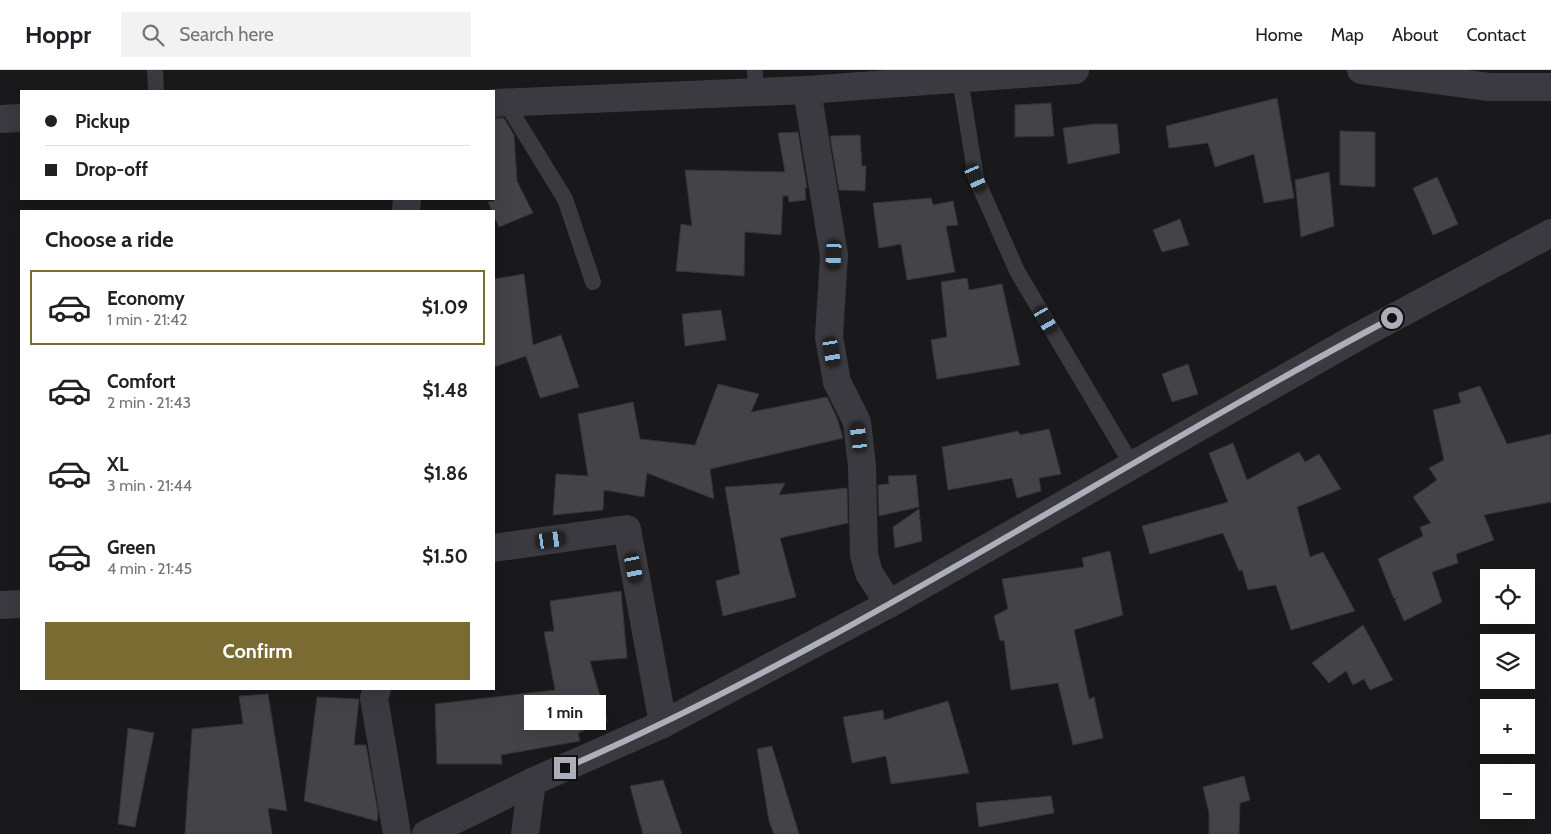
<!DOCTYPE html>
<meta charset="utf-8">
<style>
body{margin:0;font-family:Cabin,sans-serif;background:#f2f2f2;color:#202124;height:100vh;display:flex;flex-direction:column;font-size:19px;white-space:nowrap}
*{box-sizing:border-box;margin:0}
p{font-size:16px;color:#757577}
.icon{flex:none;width:28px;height:28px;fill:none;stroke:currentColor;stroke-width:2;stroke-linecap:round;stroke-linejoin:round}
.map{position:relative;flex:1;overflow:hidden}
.side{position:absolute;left:20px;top:140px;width:475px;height:480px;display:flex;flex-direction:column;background:#fff;border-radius:0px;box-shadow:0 5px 20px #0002}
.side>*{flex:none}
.hud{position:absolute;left:20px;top:20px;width:475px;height:110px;border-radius:0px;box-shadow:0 5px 20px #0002;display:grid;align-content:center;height:110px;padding:0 25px;background:#fff}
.fabs{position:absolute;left:1480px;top:499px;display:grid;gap:10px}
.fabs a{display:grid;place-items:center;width:55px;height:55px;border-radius:0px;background:#fff;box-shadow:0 5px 20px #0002;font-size:25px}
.end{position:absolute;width:22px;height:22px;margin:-11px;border:6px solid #acaeba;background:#111;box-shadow:0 0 0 2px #111}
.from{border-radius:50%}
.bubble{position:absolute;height:35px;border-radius:0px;background:#fff;box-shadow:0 5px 20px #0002;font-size:16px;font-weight:700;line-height:35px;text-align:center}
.car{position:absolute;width:15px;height:30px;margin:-15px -8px;border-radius:6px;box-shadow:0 0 4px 1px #0007;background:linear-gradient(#222 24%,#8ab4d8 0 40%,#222 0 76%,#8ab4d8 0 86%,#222 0)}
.hud b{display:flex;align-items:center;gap:18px;height:48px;font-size:19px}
.hud b+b{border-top:1px solid #e0e0e0}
.hud i{width:12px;height:12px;background:#202124}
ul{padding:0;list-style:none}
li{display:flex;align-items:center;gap:15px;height:75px;margin:0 10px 8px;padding:0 15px;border:2px solid transparent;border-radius:0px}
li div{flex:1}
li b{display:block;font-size:19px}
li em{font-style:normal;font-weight:700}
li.current{border-color:#7a6b32}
li>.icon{width:45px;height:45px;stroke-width:1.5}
h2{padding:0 25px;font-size:22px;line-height:60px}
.action{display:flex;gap:10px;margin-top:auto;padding:10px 25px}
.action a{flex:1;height:58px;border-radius:0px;background:#7a6b32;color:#fff;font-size:20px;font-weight:700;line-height:58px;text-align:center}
header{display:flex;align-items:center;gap:30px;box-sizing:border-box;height:70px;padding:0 25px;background:#fff;border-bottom:1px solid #e0e0e0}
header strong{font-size:24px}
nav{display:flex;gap:28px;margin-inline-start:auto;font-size:18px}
.search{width:350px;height:45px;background:#f2f2f2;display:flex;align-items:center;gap:12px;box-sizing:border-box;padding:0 18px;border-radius:0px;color:#757577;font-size:19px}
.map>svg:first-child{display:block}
.building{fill:#434348;stroke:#343337}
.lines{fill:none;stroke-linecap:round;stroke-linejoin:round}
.lane{stroke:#3a3a40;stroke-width:16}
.street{stroke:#3a3a40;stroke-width:28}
.route{stroke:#acaeba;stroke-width:6}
</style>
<header>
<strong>Hoppr</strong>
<div class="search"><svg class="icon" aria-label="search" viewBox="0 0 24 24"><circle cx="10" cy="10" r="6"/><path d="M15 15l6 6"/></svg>Search here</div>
<nav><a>Home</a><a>Map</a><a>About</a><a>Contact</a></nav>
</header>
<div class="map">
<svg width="1551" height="764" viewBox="0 0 1551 764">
<rect width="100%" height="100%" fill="#19191b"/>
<g class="building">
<path d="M 1277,28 L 1294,128 L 1264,133 L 1254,84 L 1215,97 L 1208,73 L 1169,78 L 1166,56 Z"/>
<path d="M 1051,33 L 1054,66 L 1015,67 L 1015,35 Z"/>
<path d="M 494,48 L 504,48 L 514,65 L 517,111 L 533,143 L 499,157 L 488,132 L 494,131 Z"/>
<path d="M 1094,54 L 1117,54 L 1120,83 L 1068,94 L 1063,58 Z"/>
<path d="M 1340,61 L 1375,62 L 1375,117 L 1340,115 Z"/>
<path d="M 798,62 L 807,118 L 805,118 L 806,130 L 789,132 L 788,126 L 783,126 L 781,165 L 745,162 L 744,206 L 676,201 L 681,154 L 692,156 L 685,100 L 785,102 L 778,63 Z"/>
<path d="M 860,65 L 862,96 L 866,96 L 865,121 L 839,120 L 830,66 Z"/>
<path d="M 1329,102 L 1334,156 L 1301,167 L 1295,110 Z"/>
<path d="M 1437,107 L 1458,154 L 1433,165 L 1413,118 Z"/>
<path d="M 931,128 L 933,135 L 953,131 L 958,155 L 946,156 L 955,202 L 907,210 L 901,174 L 879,178 L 873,133 Z"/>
<path d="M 1180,149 L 1189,175 L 1162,182 L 1153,160 Z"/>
<path d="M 524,204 L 533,275 L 561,265 L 579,317 L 540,328 L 526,286 L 494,297 L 494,209 Z"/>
<path d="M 967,208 L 969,220 L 1002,214 L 1020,295 L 937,309 L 931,270 L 947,267 L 941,212 Z"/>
<path d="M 721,240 L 726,270 L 685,276 L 682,244 Z"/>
<path d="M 1188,294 L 1198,324 L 1172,332 L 1162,304 Z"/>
<path d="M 718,314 L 759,324 L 751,342 L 827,327 L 837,348 L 843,368 L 710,399 L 714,429 L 647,403 L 644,427 L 604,420 L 603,440 L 553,445 L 556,404 L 588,406 L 578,344 L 633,332 L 640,369 L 695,375 Z"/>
<path d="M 1480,316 L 1507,374 L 1551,364 L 1551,432 L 1484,445 L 1494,470 L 1456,484 L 1458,493 L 1432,502 L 1442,532 L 1404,551 L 1395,530 L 1398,527 L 1394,529 L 1378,489 L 1423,466 L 1420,457 L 1431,453 L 1413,427 L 1437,410 L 1429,398 L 1444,390 L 1433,340 L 1461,333 L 1458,323 Z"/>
<path d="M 1049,359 L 1061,404 L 1039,408 L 1041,421 L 1017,428 L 1012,408 L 948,420 L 942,377 L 1018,361 L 1020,365 Z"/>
<path d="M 1233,373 L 1247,410 L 1299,382 L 1305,392 L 1319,384 L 1341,419 L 1297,437 L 1310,487 L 1323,482 L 1355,541 L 1291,560 L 1276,515 L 1248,520 L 1242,500 L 1239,501 L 1223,463 L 1150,484 L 1142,456 L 1228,432 L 1209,383 Z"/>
<path d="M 916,405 L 919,437 L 879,446 L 878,415 L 889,414 L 888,406 Z"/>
<path d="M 785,413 L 779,425 L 847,418 L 848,453 L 780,468 L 796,527 L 723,546 L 716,511 L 740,504 L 725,417 Z"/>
<path d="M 919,439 L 922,471 L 895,478 L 893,457 Z"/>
<path d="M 1110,481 L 1123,545 L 1074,560 L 1089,629 L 1094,627 L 1103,668 L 1073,675 L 1058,613 L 1011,620 L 1004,570 L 1000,571 L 994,546 L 1008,539 L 1002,509 L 1084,497 L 1082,488 Z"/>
<path d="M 621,521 L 627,588 L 590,591 L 607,651 L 578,663 L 580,671 L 501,685 L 502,694 L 437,694 L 435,634 L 555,620 L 544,562 L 554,561 L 550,531 Z"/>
<path d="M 1363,555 L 1393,610 L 1370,620 L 1364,609 L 1353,615 L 1346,601 L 1329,613 L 1312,593 Z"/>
<path d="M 268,624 L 287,741 L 268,738 L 272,764 L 185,764 L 192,659 L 243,654 L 239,626 Z"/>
<path d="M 317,627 L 359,629 L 354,675 L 366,675 L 378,742 L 377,751 L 304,731 Z"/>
<path d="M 948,631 L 969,703 L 891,714 L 886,686 L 852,693 L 843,647 L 883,640 L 884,650 Z"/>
<path d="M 128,658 L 154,663 L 135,757 L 118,754 Z"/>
<path d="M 772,676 L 799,764 L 774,764 L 769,751 L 757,679 Z"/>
<path d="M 1244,706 L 1250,730 L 1240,733 L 1239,764 L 1209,764 L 1209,743 L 1203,717 Z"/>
<path d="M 663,710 L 682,764 L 643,764 L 630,716 Z"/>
<path d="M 1051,726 L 1054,743 L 979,757 L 976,733 Z"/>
</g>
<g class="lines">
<g class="lane">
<path d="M 155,0 L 156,21"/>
<path d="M 755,0 L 756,22"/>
<path d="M 960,9 L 976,108 L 1017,201 L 1132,395"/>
<path d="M 506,33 L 565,129 L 593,212"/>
</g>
<g class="street">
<path d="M 1361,0 L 1489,17 L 1551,17"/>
<path d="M 807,20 L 834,185 L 829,267 L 837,312 L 857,352 L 862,396 L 864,485 L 869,503 L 889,534"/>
<path d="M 494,33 L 807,20 L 1075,0"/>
<path d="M 0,49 L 21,48"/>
<path d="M 406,141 L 407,129"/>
<path d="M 494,478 L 627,459 L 663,654"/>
<path d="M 0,535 L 21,534"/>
<path d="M 377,619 L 374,628 L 397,764"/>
<path d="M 426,764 L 532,712 L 663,654 L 889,534 L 1357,267 L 1551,163"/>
<path d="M 525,764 L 532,712"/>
</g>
</g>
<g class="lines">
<path class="route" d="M 565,698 C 853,572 1115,395 1392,248"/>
</g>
</svg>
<div class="fabs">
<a><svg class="icon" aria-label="locate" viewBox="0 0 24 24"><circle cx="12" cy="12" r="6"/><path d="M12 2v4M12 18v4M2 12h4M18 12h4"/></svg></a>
<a><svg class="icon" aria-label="layers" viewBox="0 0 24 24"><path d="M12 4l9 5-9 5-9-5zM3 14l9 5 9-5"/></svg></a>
<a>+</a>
<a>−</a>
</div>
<i class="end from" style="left:1392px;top:248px"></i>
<i class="end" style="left:565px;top:698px"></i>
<div class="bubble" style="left:524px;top:625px;width:82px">1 min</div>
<i class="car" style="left:976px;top:108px;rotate:156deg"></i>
<i class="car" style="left:834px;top:185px;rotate:183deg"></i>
<i class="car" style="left:1046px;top:250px;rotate:150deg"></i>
<i class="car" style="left:832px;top:282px;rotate:170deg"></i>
<i class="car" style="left:859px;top:367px;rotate:353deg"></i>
<i class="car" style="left:551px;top:470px;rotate:82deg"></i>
<i class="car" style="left:634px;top:498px;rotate:169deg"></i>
<div class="hud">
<b><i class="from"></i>Pickup</b>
<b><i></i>Drop-off</b>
</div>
<section class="side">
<h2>Choose a ride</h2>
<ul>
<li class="current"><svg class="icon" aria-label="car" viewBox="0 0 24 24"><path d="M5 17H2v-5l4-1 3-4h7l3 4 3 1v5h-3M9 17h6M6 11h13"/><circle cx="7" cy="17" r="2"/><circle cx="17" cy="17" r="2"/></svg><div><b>Economy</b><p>1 min · 21:42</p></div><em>$1.09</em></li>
<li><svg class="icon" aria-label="car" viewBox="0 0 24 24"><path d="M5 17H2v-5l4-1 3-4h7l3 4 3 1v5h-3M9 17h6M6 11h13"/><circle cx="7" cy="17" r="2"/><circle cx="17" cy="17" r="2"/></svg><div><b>Comfort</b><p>2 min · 21:43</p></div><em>$1.48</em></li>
<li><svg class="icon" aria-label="car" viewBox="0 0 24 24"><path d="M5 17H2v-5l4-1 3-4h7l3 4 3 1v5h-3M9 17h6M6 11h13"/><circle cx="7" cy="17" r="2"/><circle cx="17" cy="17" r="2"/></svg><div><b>XL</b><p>3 min · 21:44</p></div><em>$1.86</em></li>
<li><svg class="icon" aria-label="car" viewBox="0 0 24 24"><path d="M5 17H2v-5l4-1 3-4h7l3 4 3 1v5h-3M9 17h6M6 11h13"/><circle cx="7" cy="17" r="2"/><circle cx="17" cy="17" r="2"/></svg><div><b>Green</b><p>4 min · 21:45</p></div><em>$1.50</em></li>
</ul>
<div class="action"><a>Confirm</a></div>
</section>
</div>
